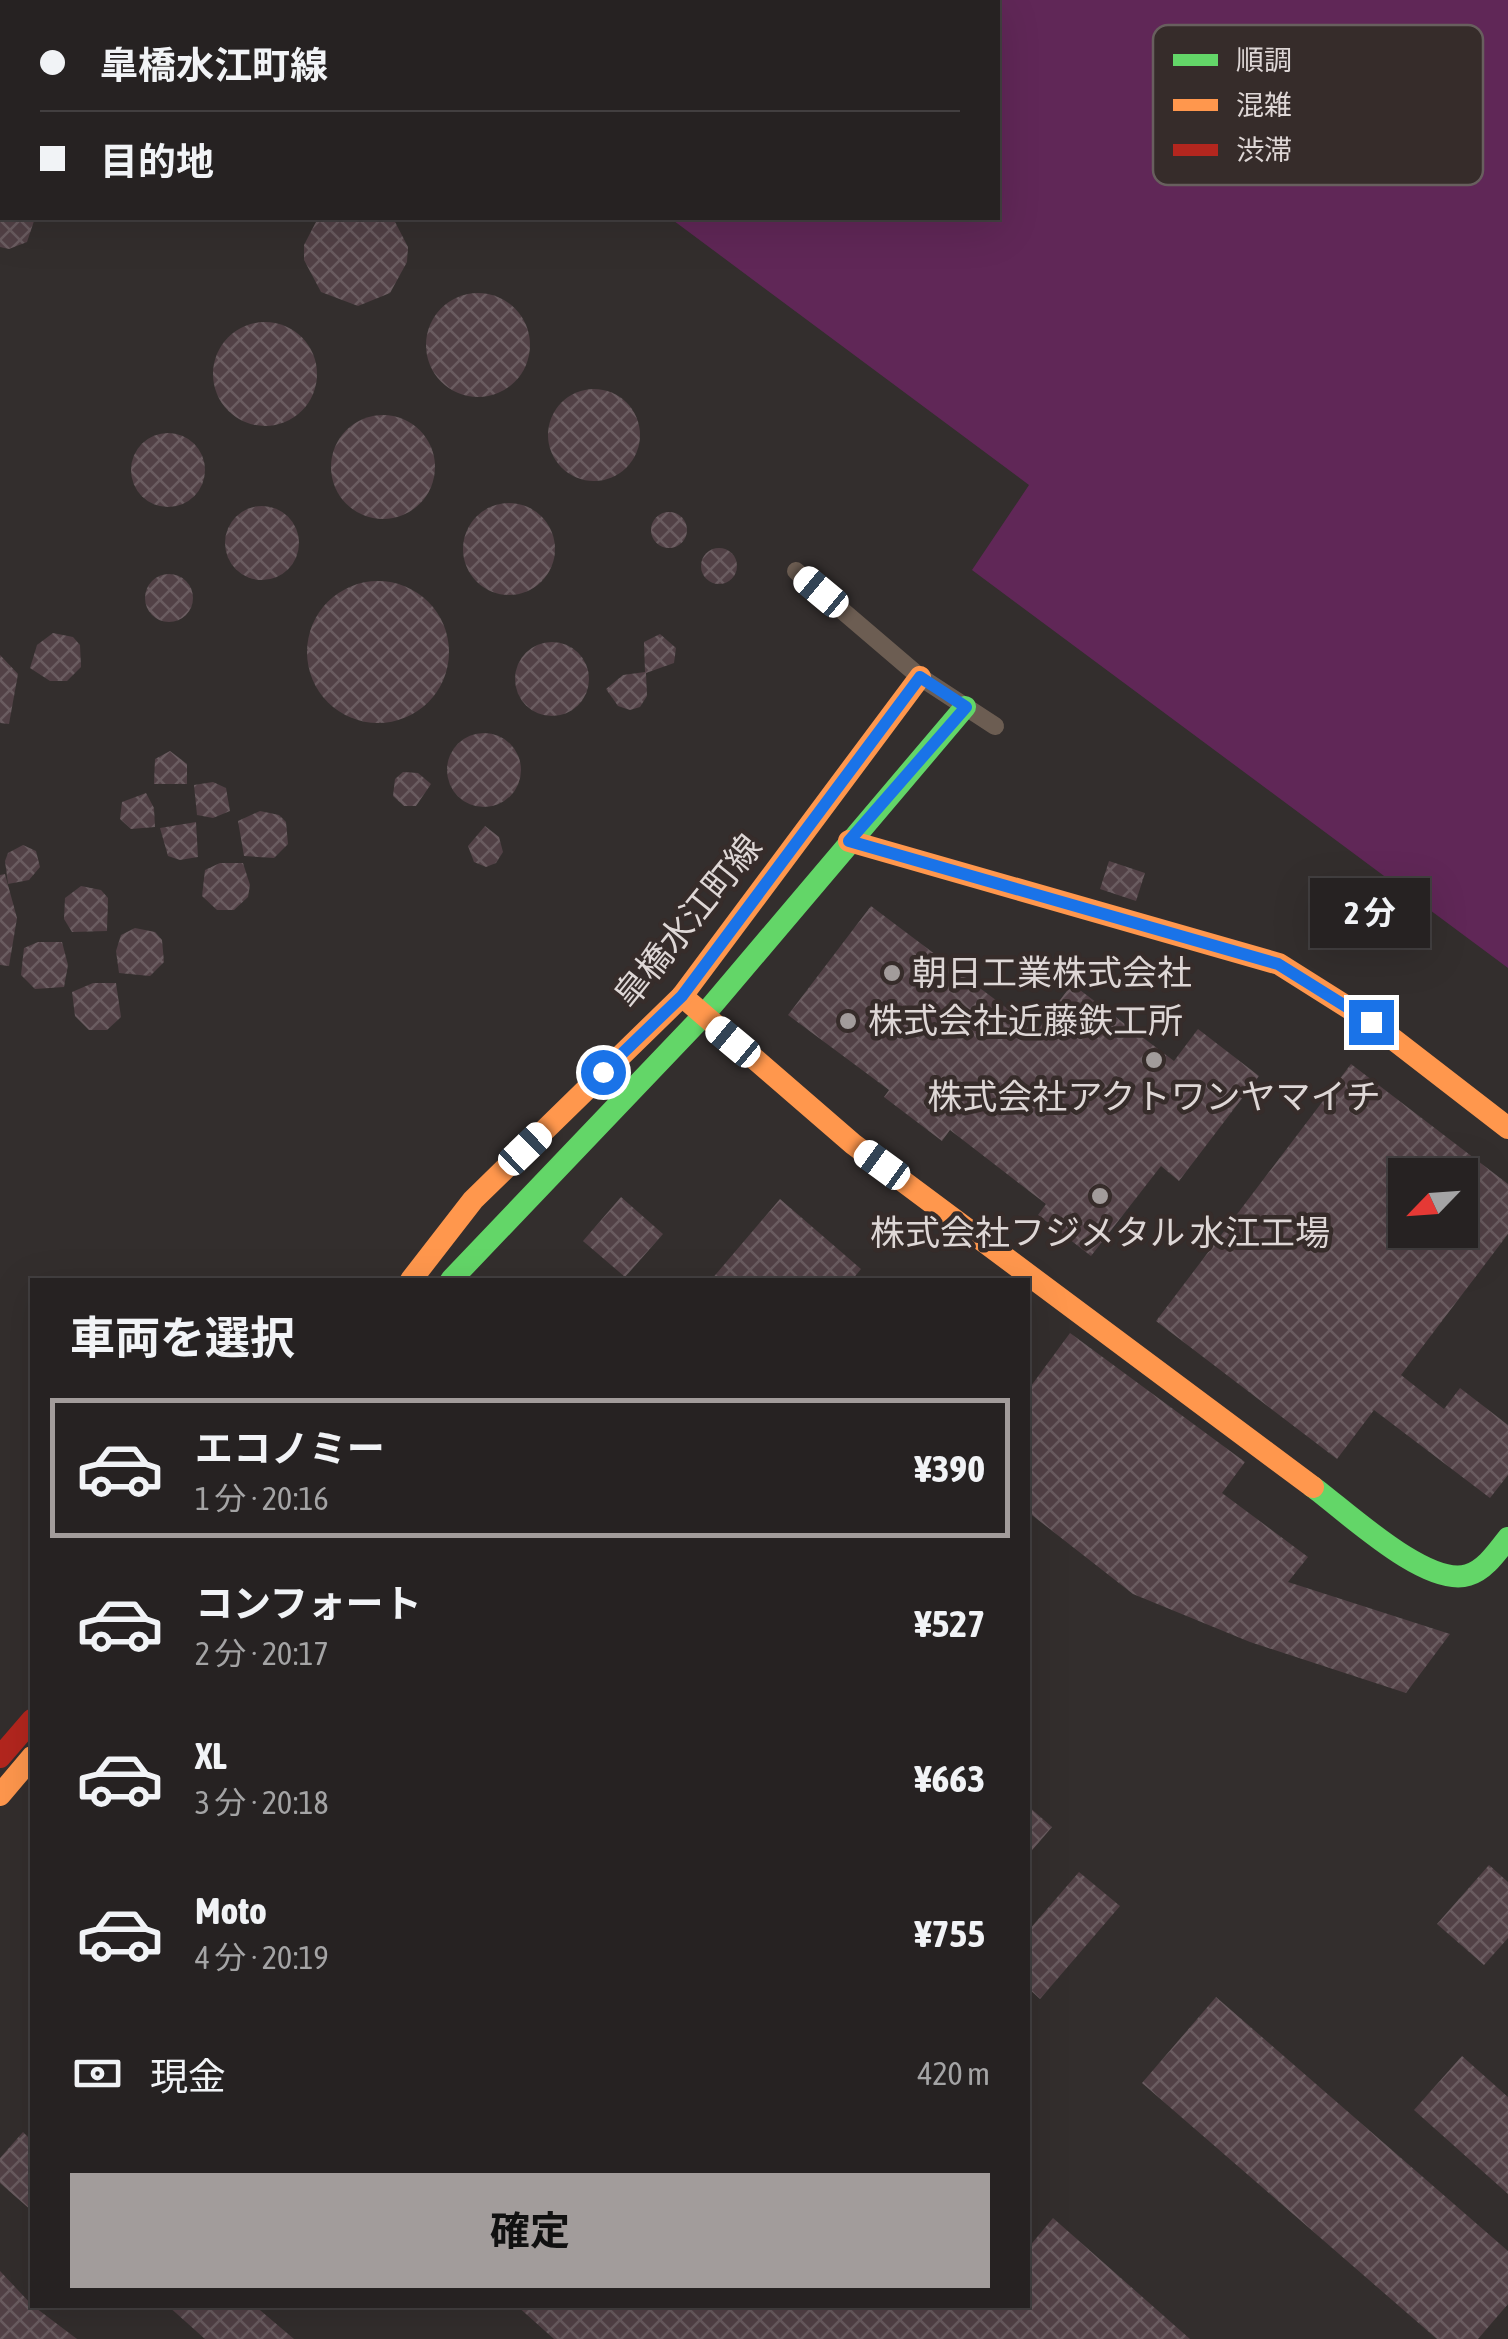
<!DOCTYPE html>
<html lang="ja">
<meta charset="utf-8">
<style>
body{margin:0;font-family:"Asap Condensed","Noto Sans JP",sans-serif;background:#322f2f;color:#f1f3f6;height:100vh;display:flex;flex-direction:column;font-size:38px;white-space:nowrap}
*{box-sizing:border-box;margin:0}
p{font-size:32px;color:#a4a4a5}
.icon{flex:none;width:55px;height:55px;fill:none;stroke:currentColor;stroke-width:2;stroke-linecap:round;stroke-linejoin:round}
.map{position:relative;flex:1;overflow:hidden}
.side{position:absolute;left:30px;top:1278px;width:1000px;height:1030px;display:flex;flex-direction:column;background:#262222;border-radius:0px;box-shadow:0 10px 40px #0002,0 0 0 2px #423f40}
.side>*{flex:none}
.guide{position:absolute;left:0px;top:0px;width:1000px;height:220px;box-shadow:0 10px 40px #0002,0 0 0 2px #423f40;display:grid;align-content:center;height:220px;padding:0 40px;background:#262222}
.needle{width:65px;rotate:245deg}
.buttons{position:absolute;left:1388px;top:1158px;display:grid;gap:20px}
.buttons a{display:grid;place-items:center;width:90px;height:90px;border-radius:0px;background:#262222;box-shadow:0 10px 40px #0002,0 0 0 2px #423f40;font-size:50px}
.end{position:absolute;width:45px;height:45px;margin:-22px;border:12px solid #1a73e8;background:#fff;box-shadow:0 0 0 5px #fff}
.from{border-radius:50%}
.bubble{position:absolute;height:70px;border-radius:0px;background:#262222;box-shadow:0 10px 40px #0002,0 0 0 2px #423f40;font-size:32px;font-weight:700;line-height:70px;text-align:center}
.car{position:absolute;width:30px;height:60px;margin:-30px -15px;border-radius:12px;box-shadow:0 0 8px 2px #0007;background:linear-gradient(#fff 24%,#345 0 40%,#fff 0 76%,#345 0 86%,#fff 0)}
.guide b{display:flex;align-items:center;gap:35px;height:95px;font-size:38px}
.guide b+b{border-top:2px solid #423f40}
.guide i{width:25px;height:25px;background:#f1f3f6}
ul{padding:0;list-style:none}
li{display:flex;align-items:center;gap:30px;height:140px;margin:0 20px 15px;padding:0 20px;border:5px solid transparent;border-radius:0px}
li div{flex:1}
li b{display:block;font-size:38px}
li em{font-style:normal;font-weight:700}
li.on{border-color:#a29c9b}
li>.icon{width:90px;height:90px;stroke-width:1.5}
h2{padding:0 40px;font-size:45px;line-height:120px}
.pay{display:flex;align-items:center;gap:25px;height:110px;padding:0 40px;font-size:38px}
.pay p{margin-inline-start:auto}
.cta{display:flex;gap:20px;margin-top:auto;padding:20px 40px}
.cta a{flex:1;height:115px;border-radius:0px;background:#a29c9b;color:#111;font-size:40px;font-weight:700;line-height:115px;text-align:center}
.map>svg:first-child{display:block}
.water{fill:#602757}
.building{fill:url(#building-cross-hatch);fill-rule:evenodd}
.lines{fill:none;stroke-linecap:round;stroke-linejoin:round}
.street{stroke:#6c5d52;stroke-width:18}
.fast{stroke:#63d668;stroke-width:22}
.slow{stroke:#ff974d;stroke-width:22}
.jam{stroke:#b3261e;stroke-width:22}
.route{stroke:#1a73e8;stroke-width:12}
.poi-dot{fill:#a29c9b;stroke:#362c2a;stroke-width:4}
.labels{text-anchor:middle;stroke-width:9;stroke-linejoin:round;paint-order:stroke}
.street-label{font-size:35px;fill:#ded7d6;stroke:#362c2a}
.poi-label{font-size:35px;fill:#ded7d6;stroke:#362c2a;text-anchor:start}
.key{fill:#362c2a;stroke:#685f5e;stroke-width:2.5}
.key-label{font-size:28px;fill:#ded7d6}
</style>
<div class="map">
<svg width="1508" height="2339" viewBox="0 0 1508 2339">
<defs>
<pattern id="building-cross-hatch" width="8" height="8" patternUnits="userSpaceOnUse" patternTransform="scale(2.5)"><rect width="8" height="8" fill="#524146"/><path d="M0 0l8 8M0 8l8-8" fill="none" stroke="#6a5c60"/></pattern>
</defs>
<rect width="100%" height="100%" fill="#332e2d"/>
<path class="water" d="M 377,0 L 1508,0 L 1508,968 L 972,570 L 1029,485 L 670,218 L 998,218 L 998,2 Z"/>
<g class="building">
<path d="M 0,218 L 35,218 L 27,242 L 9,249 L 0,247 Z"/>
<path d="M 318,218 L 393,218 L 408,247 L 407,262 L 390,293 L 358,306 L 321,292 L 304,260 L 304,245 Z"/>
<circle cx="478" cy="345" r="52"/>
<circle cx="265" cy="374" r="52"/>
<circle cx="594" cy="435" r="46"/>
<circle cx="383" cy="467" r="52"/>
<circle cx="168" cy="470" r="37"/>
<circle cx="509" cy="549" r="46"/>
<circle cx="262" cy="543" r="37"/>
<circle cx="669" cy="530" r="18"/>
<circle cx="719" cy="566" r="18"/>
<circle cx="169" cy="598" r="24"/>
<circle cx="378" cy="652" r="71"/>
<path d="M 53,633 L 73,637 L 80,645 L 81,667 L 67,681 L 50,681 L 30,668 L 37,645 Z"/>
<path d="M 660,634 L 676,648 L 674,663 L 646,673 L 647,696 L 640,707 L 630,710 L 618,706 L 606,689 L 623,675 L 645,672 L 644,642 Z"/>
<circle cx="552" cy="679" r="37"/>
<path d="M 0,655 L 18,674 L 9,724 L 0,723 Z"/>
<circle cx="484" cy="770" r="37"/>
<path d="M 170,751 L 187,764 L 187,784 L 154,784 L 155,759 Z"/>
<path d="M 403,772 L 418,773 L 431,784 L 416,806 L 404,806 L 393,796 L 395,779 Z"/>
<path d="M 213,782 L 226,788 L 230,811 L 213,818 L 197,815 L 194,785 Z"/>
<path d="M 146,793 L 154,808 L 155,827 L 131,829 L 120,819 L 122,802 Z"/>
<path d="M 260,811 L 279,815 L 286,822 L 288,844 L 274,858 L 244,856 L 238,821 Z"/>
<path d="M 196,822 L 198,857 L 180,860 L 168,856 L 160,828 Z"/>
<path d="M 485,826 L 499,837 L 503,852 L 496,863 L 486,867 L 474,862 L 468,846 Z"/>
<path d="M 23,845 L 36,851 L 40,867 L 29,880 L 8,884 L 5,861 L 8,853 Z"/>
<path d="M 1109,861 L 1145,873 L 1136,901 L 1100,889 Z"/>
<path d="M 220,863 L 243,863 L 250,885 L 248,897 L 234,910 L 217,910 L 202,896 L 205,870 Z"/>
<path d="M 5,874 L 17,918 L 9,966 L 0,965 L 0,875 Z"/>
<path d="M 81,886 L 101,890 L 108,898 L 107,931 L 72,932 L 64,919 L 65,898 Z"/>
<path d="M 871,906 L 1037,1031 L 1072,984 L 1174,1061 L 1198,1029 L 1259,1076 L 1179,1181 L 1161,1166 L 1091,1256 L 1038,1215 L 1046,1204 L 950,1130 L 942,1141 L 884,1097 L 889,1090 L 788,1015 Z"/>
<path d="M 135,928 L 155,932 L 162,940 L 164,962 L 150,976 L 119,973 L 116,951 L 121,935 Z"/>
<path d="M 38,942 L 62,942 L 68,965 L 64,987 L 35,989 L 21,975 L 24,948 Z"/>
<path d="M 93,983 L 116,983 L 121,1017 L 107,1030 L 89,1030 L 75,1016 L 72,992 Z"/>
<path d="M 1351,1064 L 1508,1184 L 1508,1234 L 1401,1375 L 1444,1409 L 1460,1388 L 1508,1425 L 1508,1475 L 1490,1498 L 1374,1410 L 1337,1459 L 1156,1321 ZM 1405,1175 L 1460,1175 L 1460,1230 L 1405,1230 Z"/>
<path d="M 621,1197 L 663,1234 L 625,1277 L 583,1241 Z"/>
<path d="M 780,1199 L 861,1269 L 852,1280 L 711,1280 Z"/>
<path d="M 1070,1333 L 1245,1462 L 1222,1493 L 1308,1557 L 1288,1582 L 1450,1634 L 1406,1693 L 1250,1642 L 1133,1594 L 1028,1512 L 1028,1390 Z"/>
<path d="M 1028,1806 L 1052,1827 L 1028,1855 Z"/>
<path d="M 1489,1865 L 1508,1882 L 1508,1938 L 1484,1965 L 1437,1924 Z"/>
<path d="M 1079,1872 L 1120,1906 L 1040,1999 L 1028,1988 L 1028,1931 Z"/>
<path d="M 1216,1997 L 1508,2251 L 1508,2304 L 1478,2339 L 1437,2339 L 1142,2083 Z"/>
<path d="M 1462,2056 L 1508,2097 L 1508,2194 L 1414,2110 Z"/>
<path d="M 23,2132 L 32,2141 L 32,2211 L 0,2183 L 0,2158 Z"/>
<path d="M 1053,2218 L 1190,2339 L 554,2339 L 516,2305 L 1028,2305 L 1028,2248 Z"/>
<path d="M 0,2271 L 32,2305 L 77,2339 L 0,2339 Z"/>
<path d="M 167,2305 L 254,2305 L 294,2339 L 205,2339 Z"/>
</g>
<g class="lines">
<path class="street" d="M 796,571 L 920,677 L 995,726"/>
<g class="fast">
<path d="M 451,1280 L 703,1016 L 965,707"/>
<path d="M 1313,1487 C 1347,1512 1427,1588 1468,1575 C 1485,1570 1497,1552 1508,1538"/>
</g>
<g class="slow">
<path d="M 849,841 L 1279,964 L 1371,1022 L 1508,1128"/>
<path d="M 682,996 L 853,1144 L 1313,1487"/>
<path d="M 411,1280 L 473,1200 L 682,996 L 920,677"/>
<path d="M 0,1795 L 32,1757"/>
</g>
<path class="jam" d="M 0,1757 L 32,1720"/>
</g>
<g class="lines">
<path class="route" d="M 603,1072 L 682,996 L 920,677 L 966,707 L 849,841 L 1278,964 L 1371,1022"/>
</g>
<g class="poi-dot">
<circle cx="892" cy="973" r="10"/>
<circle cx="848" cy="1021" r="10"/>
<circle cx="1154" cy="1060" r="10"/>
<circle cx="1100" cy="1196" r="10"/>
</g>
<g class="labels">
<g class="street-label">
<text transform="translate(688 921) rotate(-51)" y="12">皐橋水江町線</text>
</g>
<g class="poi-label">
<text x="912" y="985">朝日工業株式会社</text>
<text x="868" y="1033">株式会社近藤鉄工所</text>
<text x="1154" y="1109" text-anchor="middle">株式会社アクトワンヤマイチ</text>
<text x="1100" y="1245" text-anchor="middle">株式会社フジメタル 水江工場</text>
</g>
</g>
<rect x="1153" y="25" width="330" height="160" rx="15" class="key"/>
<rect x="1173" y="54" width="45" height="12" fill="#63d668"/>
<rect x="1173" y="99" width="45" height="12" fill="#ff974d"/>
<rect x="1173" y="144" width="45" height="12" fill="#b3261e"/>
<g class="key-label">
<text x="1236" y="70">順調</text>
<text x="1236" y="115">混雑</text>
<text x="1236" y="160">渋滞</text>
</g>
</svg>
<div class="buttons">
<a><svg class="needle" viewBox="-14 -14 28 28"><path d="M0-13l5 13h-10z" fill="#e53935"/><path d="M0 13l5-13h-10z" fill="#a4a4a5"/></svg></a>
</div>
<i class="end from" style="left:603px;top:1072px"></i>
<i class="end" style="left:1371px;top:1022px"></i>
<div class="bubble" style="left:1310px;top:878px;width:120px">2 分</div>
<i class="car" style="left:821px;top:592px;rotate:310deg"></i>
<i class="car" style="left:733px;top:1042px;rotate:310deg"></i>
<i class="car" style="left:525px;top:1149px;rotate:46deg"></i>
<i class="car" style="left:882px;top:1165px;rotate:306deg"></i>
<div class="guide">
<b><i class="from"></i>皐橋水江町線</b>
<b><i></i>目的地</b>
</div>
<section class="side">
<h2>車両を選択</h2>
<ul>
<li class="on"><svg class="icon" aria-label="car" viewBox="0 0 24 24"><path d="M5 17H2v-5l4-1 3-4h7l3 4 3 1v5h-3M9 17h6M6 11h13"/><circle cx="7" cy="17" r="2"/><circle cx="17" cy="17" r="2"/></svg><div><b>エコノミー</b><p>1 分 · 20:16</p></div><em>¥390</em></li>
<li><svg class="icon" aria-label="car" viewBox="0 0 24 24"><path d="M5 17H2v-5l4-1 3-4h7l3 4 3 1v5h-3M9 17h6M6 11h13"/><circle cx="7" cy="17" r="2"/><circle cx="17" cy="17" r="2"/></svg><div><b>コンフォート</b><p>2 分 · 20:17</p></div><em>¥527</em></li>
<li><svg class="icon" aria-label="car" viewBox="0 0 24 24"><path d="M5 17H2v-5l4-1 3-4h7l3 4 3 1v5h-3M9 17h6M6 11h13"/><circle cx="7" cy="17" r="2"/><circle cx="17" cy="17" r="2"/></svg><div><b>XL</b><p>3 分 · 20:18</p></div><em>¥663</em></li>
<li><svg class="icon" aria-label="car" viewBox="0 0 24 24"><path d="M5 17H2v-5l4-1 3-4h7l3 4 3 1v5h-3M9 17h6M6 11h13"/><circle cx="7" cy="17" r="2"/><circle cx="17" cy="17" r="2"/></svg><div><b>Moto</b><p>4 分 · 20:19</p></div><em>¥755</em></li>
</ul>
<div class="pay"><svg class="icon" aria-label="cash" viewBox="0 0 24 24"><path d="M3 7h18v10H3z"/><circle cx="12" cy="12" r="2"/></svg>現金<p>420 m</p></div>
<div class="cta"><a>確定</a></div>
</section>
</div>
